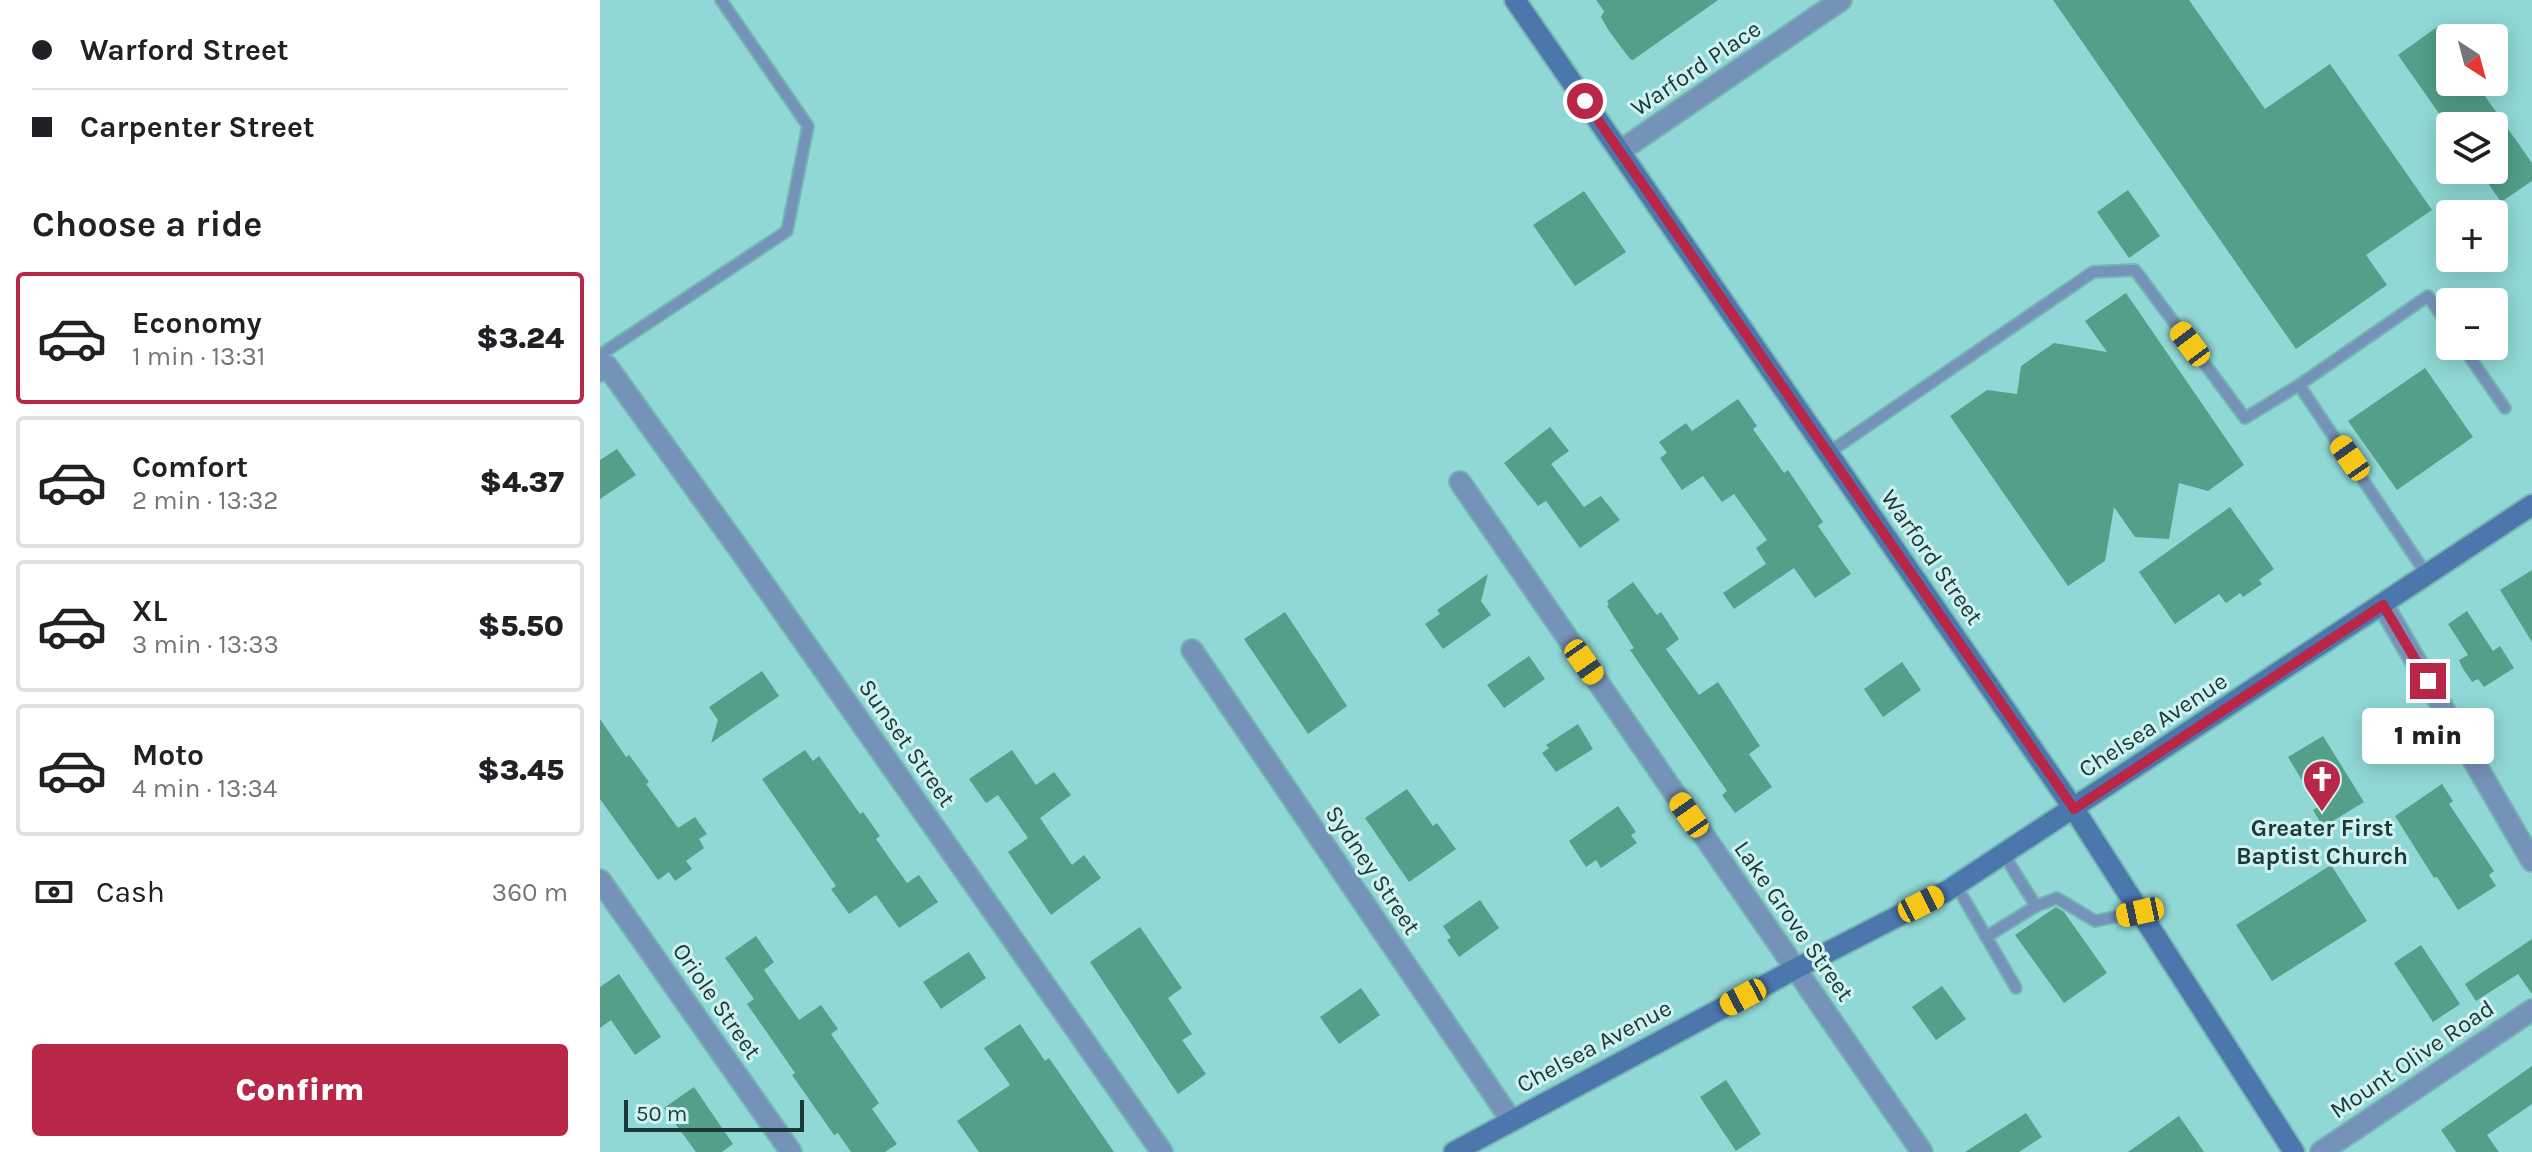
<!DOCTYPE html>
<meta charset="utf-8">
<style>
body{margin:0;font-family:Karla,sans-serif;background:#f6f6f6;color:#202124;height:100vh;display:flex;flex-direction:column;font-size:30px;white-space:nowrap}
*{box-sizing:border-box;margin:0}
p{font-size:26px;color:#757577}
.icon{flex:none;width:44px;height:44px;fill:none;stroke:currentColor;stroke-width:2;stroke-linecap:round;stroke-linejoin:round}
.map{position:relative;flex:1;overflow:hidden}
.drawer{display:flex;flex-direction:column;background:#fff;width:600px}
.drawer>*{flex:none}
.hud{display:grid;align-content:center;height:176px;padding:0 32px;background:#fff}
.needle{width:52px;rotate:144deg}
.buttons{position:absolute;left:1836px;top:24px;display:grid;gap:16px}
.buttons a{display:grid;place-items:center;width:72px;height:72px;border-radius:8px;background:#fff;box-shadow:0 4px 20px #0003;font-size:40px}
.scale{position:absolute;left:24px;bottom:20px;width:180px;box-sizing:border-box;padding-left:8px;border:4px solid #1b3938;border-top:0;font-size:22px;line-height:28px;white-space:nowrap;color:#1b3938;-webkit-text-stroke:6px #cff2f0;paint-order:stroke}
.end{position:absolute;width:36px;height:36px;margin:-18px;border:10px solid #b82648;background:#fff;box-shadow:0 0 0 4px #fff}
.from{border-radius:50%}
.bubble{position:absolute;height:56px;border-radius:8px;background:#fff;box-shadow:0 4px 20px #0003;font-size:26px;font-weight:800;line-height:56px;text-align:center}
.car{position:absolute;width:24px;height:48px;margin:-24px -12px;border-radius:10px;box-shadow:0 0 6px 2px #0007;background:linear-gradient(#f5c518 24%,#345 0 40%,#f5c518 0 76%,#345 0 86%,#f5c518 0)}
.hud b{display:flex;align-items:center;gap:28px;height:76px;font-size:30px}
.hud b+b{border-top:2px solid #e0e0e0}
.hud i{width:20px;height:20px;background:#202124}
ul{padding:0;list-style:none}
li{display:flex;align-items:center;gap:24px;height:132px;margin:0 16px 12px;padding:0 16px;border:4px solid #e0e0e0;border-radius:8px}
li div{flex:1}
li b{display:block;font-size:30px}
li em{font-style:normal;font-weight:800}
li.active{border-color:#b82648}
li>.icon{width:72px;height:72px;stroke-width:1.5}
h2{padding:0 32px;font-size:36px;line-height:96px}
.pay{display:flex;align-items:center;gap:20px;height:88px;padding:0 32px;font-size:30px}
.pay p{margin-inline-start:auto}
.cta{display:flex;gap:16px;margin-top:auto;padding:16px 32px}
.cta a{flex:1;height:92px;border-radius:8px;background:#b82648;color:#fff;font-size:32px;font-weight:800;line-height:92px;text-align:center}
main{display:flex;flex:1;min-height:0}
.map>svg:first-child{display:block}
.building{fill:#539f8a}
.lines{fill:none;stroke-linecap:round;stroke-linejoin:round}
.service-casing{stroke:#76b5b3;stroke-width:14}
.minor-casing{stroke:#76b5b3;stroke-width:24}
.secondary-casing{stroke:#76b5b3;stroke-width:24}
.service{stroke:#7593b8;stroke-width:10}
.minor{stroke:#7593b8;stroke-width:20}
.secondary{stroke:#4b77ad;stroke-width:20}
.route{stroke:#b82648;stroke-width:10}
.labels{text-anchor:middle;stroke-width:6;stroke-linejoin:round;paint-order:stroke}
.street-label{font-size:24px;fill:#1b3938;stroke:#cff2f0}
.poi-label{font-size:24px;font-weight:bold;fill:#1b3938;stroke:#cff2f0}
</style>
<main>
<section class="drawer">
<div class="hud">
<b><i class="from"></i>Warford Street</b>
<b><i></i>Carpenter Street</b>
</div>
<h2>Choose a ride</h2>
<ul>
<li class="active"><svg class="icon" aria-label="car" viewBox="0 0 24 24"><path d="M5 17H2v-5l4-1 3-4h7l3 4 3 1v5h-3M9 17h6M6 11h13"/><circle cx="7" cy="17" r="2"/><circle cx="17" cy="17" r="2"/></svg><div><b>Economy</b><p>1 min · 13:31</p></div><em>$3.24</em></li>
<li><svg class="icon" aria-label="car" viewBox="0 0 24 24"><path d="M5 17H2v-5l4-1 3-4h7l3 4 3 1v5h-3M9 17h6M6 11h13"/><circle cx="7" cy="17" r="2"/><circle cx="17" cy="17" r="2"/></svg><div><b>Comfort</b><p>2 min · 13:32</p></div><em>$4.37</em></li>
<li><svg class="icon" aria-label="car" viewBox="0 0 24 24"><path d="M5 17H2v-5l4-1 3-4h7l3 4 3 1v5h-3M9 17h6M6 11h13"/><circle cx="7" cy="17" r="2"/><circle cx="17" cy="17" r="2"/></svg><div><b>XL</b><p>3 min · 13:33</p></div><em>$5.50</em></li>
<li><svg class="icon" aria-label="car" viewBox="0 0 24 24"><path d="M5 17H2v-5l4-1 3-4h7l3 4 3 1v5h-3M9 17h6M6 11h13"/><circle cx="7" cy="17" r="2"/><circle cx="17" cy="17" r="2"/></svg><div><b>Moto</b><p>4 min · 13:34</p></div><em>$3.45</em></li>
</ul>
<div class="pay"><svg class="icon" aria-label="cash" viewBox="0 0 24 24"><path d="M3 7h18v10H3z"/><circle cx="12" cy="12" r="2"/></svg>Cash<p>360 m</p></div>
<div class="cta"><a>Confirm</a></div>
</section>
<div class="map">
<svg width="1932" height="1152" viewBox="0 0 1932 1152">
<rect width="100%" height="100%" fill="#90d8d6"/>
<g class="building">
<path d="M 996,0 L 1118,0 L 1033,60 L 1030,59 L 1009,31 L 1001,17 L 1004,11 Z"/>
<path d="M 1453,0 L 1589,0 L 1665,109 L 1730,64 L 1832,210 L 1766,255 L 1787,285 L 1696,349 Z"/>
<path d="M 1837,27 L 1850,46 L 1850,82 L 1875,82 L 1932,163 L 1932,181 L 1901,202 L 1879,170 L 1894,170 L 1894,126 L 1850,126 L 1850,129 L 1798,55 Z"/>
<path d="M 1528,190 L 1560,236 L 1529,258 L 1497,212 Z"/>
<path d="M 984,191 L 1026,252 L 975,286 L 933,225 Z"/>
<path d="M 1526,293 L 1644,465 L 1608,491 L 1579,483 L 1569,539 L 1535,537 L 1514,507 L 1505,561 L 1468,586 L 1350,416 L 1387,390 L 1417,394 L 1421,366 L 1454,343 L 1507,352 L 1485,321 Z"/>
<path d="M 1825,368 L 1873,437 L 1797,490 L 1748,421 Z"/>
<path d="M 1138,399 L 1157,426 L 1153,429 L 1184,473 L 1188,470 L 1223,522 L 1218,526 L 1251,574 L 1215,598 L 1194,568 L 1134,609 L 1123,593 L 1166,564 L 1156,548 L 1167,540 L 1134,494 L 1122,502 L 1103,476 L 1082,490 L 1060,458 L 1067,453 L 1059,442 L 1086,423 L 1092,431 Z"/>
<path d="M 950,427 L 969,451 L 951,464 L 984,507 L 1001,496 L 1020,520 L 980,548 L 946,501 L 938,506 L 904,463 Z"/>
<path d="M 17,449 L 36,475 L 0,499 L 0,460 Z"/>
<path d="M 1630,507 L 1674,569 L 1659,580 L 1662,584 L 1643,597 L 1640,593 L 1626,603 L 1619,594 L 1575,624 L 1539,572 Z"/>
<path d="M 1932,570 L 1932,642 L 1900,590 Z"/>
<path d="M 888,574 L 881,601 L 891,615 L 843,649 L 825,624 L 840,614 L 837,610 Z"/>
<path d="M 1033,582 L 1057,615 L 1061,612 L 1079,639 L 1066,649 L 1099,695 L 1118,682 L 1160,746 L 1149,754 L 1172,787 L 1135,813 L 1122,795 L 1127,791 L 1030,650 L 1034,648 L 1007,606 L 1009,605 L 1007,601 Z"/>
<path d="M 1867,611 L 1893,651 L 1900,646 L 1914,668 L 1884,687 L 1878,679 L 1872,682 L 1862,667 L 1859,660 L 1868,655 L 1848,624 Z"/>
<path d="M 685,612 L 747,706 L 708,734 L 644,639 Z"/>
<path d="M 929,656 L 945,679 L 904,708 L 887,685 Z"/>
<path d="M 1302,662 L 1321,690 L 1283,717 L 1264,689 Z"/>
<path d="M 162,671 L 179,696 L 111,743 L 118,720 L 109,707 Z"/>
<path d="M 0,719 L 26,757 L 29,755 L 49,782 L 46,784 L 78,828 L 95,817 L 107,834 L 99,839 L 104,848 L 86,861 L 92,869 L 75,881 L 69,872 L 58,880 L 0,799 Z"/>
<path d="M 978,724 L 993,749 L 956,772 L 942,753 L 949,748 L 946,745 Z"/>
<path d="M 1723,736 L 1764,802 L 1723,827 L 1713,810 L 1718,807 L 1688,757 Z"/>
<path d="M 205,750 L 213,761 L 219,756 L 260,814 L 263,812 L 280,836 L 276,839 L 307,883 L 319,875 L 338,902 L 299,928 L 276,895 L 249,914 L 231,889 L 236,886 L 162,779 Z"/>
<path d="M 412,750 L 436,785 L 454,772 L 471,795 L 440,818 L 472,865 L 484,855 L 501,878 L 451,915 L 408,852 L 428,838 L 398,795 L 386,803 L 369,779 Z"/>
<path d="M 1842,784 L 1853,801 L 1849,804 L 1894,871 L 1889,875 L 1896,886 L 1858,910 L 1837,877 L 1834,878 L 1795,816 Z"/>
<path d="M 807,789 L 833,826 L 837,823 L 856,849 L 809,882 L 765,818 Z"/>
<path d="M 1018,806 L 1036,832 L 1031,835 L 1037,843 L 1001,868 L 996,860 L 986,867 L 969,841 Z"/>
<path d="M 1731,865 L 1767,921 L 1672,981 L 1636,925 Z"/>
<path d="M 880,900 L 899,928 L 859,957 L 847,940 L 851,938 L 843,926 Z"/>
<path d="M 1456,907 L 1464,912 L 1507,973 L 1464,1003 L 1415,935 Z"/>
<path d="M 540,927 L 582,988 L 568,998 L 592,1034 L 582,1040 L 606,1074 L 578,1094 L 490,962 Z"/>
<path d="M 156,936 L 174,962 L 164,970 L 199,1020 L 221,1005 L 238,1029 L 231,1034 L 279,1103 L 272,1109 L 297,1144 L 285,1152 L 251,1152 L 238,1133 L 234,1135 L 192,1075 L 195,1073 L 147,1004 L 154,999 L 125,958 Z"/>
<path d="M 1932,939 L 1932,994 L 1918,974 L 1876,1001 L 1865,984 Z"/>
<path d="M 1821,945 L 1860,1004 L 1833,1022 L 1794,963 Z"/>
<path d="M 369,952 L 386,978 L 341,1009 L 323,982 Z"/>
<path d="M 19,974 L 61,1037 L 35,1055 L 11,1020 L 0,1028 L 0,987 Z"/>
<path d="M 1342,986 L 1366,1019 L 1336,1040 L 1312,1007 Z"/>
<path d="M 761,988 L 780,1015 L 739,1044 L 720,1017 Z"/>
<path d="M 420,1024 L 445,1061 L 449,1058 L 514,1152 L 379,1152 L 357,1121 L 410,1085 L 384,1048 Z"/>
<path d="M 1932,1066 L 1932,1104 L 1887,1135 L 1899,1152 L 1856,1152 L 1841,1130 Z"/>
<path d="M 1126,1080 L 1161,1134 L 1136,1151 L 1100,1097 Z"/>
<path d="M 94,1087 L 133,1144 L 122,1152 L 96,1152 L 64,1108 Z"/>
<path d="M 1426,1113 L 1442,1137 L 1419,1152 L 1365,1152 Z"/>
<path d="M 1579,1116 L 1604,1152 L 1528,1152 Z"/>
</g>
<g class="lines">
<defs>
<g id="service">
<path d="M 1862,346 L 1905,408"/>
<path d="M 0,355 L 187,231 L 208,126 L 121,0"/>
<path d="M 1699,385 L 1828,296 L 1850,328"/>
<path d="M 1228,453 L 1493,272 L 1535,270 L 1645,418 L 1699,385 L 1827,575"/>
<path d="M 1356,885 L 1416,988"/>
<path d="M 1436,906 L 1457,898 L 1495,921 L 1540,912"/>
<path d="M 1386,937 L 1436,906 L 1404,855"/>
</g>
<g id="minor">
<path d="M 1020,151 L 1241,0"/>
<path d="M 0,371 L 7,366 L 144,556 L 562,1152"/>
<path d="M 860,482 L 1322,1152"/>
<path d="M 1783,605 L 1932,861"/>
<path d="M 592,650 L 911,1120"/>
<path d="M 0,880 L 191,1152"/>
<path d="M 1721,1152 L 1932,1010"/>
</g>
<g id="secondary">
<path d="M 915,0 L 1474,809 L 1694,1152"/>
<path d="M 854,1152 L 1195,969 L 1347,891 L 1932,505"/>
</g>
</defs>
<use href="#service" class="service-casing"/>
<use href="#minor" class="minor-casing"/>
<use href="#secondary" class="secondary-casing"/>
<use href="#service" class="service"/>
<use href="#minor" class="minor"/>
<use href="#secondary" class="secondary"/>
</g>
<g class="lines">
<path class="route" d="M 985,101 L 1474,809 L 1783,605 L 1828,681"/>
</g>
<defs>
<symbol id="church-pin" viewBox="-11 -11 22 30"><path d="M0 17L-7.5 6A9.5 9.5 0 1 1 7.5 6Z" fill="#b82648" stroke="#cff2f0"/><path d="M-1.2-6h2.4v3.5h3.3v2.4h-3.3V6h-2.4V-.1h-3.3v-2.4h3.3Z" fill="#fff"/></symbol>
</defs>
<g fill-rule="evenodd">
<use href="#church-pin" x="1700" y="757" width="44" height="60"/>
</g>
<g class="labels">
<g class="street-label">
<text transform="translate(1096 68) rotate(-34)" y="8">Warford Place</text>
<text transform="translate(1332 557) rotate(55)" y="8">Warford Street</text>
<text transform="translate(1553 725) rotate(-33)" y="8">Chelsea Avenue</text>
<text transform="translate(307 743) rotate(55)" y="8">Sunset Street</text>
<text transform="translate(773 870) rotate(56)" y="8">Sydney Street</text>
<text transform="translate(1194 921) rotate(55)" y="8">Lake Grove Street</text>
<text transform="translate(117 1001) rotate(55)" y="8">Oriole Street</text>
<text transform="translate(994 1046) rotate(-28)" y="8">Chelsea Avenue</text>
<text transform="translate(1812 1059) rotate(-34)" y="8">Mount Olive Road</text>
</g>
<g class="poi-label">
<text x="1722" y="836">Greater First<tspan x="1722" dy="28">Baptist Church</tspan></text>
</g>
</g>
</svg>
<div class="buttons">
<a><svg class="needle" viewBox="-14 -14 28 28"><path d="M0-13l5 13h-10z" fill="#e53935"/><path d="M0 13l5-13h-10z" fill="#757577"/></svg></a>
<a><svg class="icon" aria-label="layers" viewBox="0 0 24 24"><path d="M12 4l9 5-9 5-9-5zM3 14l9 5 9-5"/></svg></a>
<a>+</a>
<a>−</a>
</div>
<div class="scale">50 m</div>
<i class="end from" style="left:985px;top:101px"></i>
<i class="end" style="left:1828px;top:681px"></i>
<div class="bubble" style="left:1762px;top:708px;width:132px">1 min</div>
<i class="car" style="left:1590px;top:344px;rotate:323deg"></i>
<i class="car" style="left:1750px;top:458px;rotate:325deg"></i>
<i class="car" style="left:984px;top:662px;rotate:145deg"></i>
<i class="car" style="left:1089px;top:815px;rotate:325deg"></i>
<i class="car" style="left:1321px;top:904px;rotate:63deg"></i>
<i class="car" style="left:1540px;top:912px;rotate:258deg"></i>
<i class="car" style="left:1143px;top:997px;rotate:242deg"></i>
</div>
</main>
